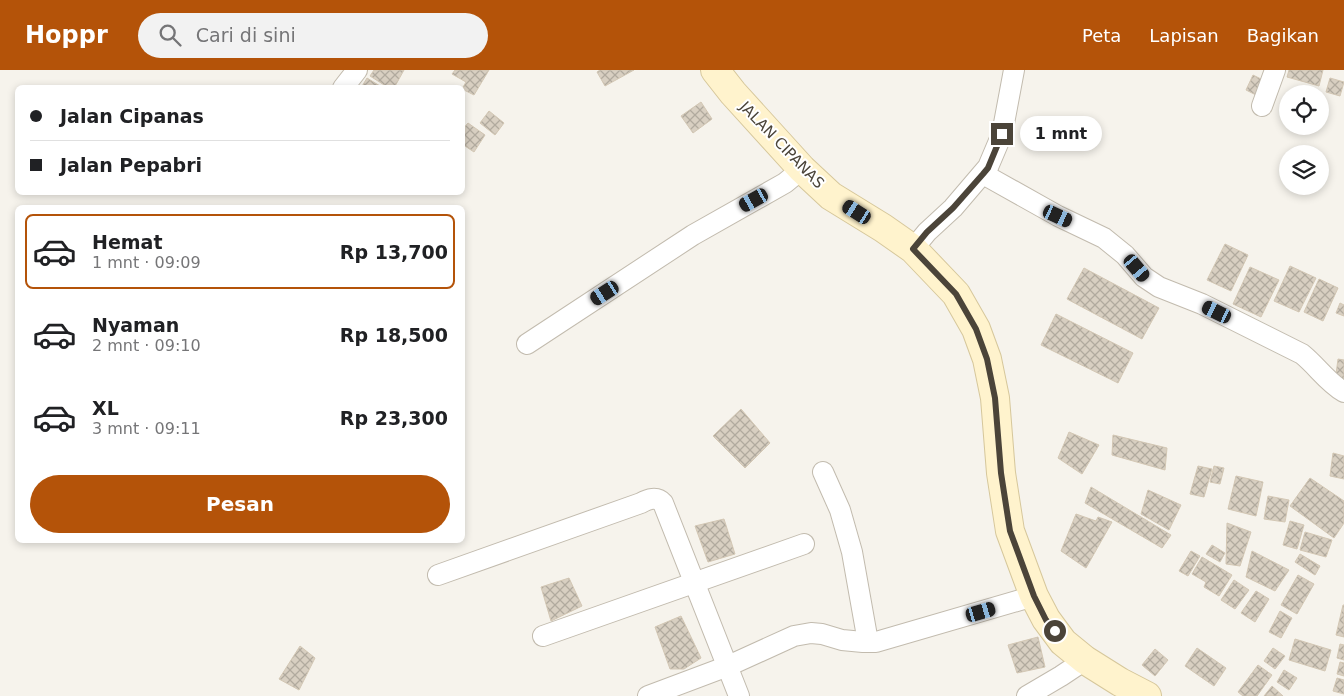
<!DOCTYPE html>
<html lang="id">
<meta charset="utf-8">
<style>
body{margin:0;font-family:"DejaVu Sans",sans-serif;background:#f2f2f2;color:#202124;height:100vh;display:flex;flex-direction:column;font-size:19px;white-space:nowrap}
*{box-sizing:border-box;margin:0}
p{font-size:16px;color:#757577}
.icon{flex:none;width:28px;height:28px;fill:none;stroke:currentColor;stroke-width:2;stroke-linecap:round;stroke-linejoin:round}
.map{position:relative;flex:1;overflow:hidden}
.panel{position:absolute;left:15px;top:135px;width:450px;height:338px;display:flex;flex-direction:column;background:#fff;border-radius:8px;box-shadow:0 2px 8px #0003}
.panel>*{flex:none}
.hud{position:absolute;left:15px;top:15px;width:450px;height:110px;border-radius:8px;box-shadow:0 2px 8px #0003;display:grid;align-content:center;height:110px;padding:0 15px;background:#fff}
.buttons{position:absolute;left:1279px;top:15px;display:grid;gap:10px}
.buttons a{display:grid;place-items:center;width:50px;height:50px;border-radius:50%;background:#fff;box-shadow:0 2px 8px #0003;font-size:25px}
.end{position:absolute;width:22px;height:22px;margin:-11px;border:6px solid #4b4439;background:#fff;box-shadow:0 0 0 2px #fff}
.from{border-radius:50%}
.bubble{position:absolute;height:35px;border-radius:18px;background:#fff;box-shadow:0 2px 8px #0003;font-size:16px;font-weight:600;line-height:35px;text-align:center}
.car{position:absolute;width:15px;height:30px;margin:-15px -8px;border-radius:6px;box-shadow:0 0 4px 1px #0007;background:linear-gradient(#222 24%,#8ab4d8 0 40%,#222 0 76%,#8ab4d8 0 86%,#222 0)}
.hud b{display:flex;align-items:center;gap:18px;height:48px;font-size:19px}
.hud b+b{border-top:1px solid #e0e0e0}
.hud i{width:12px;height:12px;background:#202124}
ul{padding:9px 0 0;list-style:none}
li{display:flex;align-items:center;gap:15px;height:75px;margin:0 10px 8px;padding:0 5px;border:2px solid transparent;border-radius:8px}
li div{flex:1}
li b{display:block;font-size:19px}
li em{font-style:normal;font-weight:600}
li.on{border-color:#b45309}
li>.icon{width:45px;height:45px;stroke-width:1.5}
.button{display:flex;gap:10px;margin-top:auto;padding:10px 15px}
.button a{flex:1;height:58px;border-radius:30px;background:#b45309;color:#fff;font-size:20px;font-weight:600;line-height:58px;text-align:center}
header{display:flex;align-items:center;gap:30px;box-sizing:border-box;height:70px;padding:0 25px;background:#b45309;color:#fff}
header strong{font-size:24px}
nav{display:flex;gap:28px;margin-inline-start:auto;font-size:18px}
.search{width:350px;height:45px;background:#f2f2f2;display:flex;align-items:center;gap:12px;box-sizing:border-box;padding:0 18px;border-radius:28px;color:#757577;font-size:19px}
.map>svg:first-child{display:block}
.building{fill:url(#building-cross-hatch);stroke:#d3c7b4}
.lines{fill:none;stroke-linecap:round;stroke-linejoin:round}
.street-casing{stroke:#c2bbae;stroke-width:22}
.secondary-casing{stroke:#d6c79b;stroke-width:30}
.street{stroke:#fff;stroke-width:20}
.secondary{stroke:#fff3cd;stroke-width:28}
.route{stroke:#4b4439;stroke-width:6}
.labels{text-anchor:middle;stroke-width:4;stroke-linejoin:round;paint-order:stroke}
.street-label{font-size:15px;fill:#4b4439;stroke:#fff}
</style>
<header>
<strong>Hoppr</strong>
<div class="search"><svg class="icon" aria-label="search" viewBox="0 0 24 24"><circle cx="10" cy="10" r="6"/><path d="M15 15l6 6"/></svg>Cari di sini</div>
<nav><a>Peta</a><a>Lapisan</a><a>Bagikan</a></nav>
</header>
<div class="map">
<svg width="1344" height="626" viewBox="0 0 1344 626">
<defs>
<pattern id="building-cross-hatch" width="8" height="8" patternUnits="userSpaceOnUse" patternTransform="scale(1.25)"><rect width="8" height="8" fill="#d8cfc1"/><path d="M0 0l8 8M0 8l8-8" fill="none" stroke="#b1aa9e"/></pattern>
</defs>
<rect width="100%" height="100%" fill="#f6f3ec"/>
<g class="building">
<path d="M 374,0 L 404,0 L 394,18 L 389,18 L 370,6 Z"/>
<path d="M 455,0 L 489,0 L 474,25 L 462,19 L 466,12 L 452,4 Z"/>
<path d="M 600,0 L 634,0 L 605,16 L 597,2 Z"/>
<path d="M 1289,0 L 1323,0 L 1319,16 L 1287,7 Z"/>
<path d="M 1253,5 L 1267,12 L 1260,27 L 1246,20 Z"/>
<path d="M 367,8 L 380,16 L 379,18 L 361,18 Z"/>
<path d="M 1330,8 L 1344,12 L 1340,26 L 1326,22 Z"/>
<path d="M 701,32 L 712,49 L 693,63 L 681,46 Z"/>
<path d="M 489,41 L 504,53 L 495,65 L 480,53 Z"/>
<path d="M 468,53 L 485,65 L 474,82 L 462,74 L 462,60 Z"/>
<path d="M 1225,174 L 1248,185 L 1231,221 L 1207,210 Z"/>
<path d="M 1290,196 L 1316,208 L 1299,242 L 1274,231 Z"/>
<path d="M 1250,197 L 1279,210 L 1261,247 L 1233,234 Z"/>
<path d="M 1084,198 L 1159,238 L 1142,269 L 1067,229 Z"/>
<path d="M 1319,209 L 1338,218 L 1323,251 L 1304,242 Z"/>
<path d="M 1340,233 L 1344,235 L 1344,246 L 1336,243 Z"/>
<path d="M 1056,244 L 1133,283 L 1118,313 L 1041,275 Z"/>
<path d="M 1338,289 L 1344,290 L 1344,314 L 1335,312 Z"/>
<path d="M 741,339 L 770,373 L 745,398 L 713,366 Z"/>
<path d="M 1069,362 L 1099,375 L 1082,404 L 1058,388 Z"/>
<path d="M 1113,365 L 1167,378 L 1165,400 L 1112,385 Z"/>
<path d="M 1333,383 L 1344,386 L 1344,409 L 1330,406 Z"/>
<path d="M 1198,396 L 1212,399 L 1204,427 L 1190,424 Z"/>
<path d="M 1214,396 L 1224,398 L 1220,414 L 1210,412 Z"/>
<path d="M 1236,406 L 1263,412 L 1256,446 L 1228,439 Z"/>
<path d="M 1310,408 L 1344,431 L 1344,453 L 1334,468 L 1290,436 Z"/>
<path d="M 1091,417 L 1171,465 L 1162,478 L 1085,433 Z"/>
<path d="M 1148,420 L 1181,435 L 1169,460 L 1141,444 Z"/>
<path d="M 1268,426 L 1289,430 L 1285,452 L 1264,449 Z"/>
<path d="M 1076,444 L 1096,451 L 1098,447 L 1112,452 L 1086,498 L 1061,481 Z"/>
<path d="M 724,449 L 735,484 L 708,492 L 695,456 Z"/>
<path d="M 1290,451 L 1304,455 L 1297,479 L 1283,475 Z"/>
<path d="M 1227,453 L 1251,462 L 1240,496 L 1226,494 Z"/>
<path d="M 1305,462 L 1332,470 L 1326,487 L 1300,480 Z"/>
<path d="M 1212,475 L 1225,483 L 1220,492 L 1206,484 Z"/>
<path d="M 1191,481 L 1200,486 L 1188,506 L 1179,501 Z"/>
<path d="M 1252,481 L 1289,500 L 1275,521 L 1246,507 Z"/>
<path d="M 1300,484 L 1320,496 L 1315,505 L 1295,492 Z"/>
<path d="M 1202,487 L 1232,505 L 1219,526 L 1204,517 L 1206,512 L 1192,504 Z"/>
<path d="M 1298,505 L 1314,514 L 1297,544 L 1281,535 Z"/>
<path d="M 569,508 L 582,536 L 551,551 L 541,517 Z"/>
<path d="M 1234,510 L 1249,520 L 1235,539 L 1221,530 Z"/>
<path d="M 1256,521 L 1269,529 L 1255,552 L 1241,543 Z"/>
<path d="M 1343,535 L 1344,535 L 1344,567 L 1336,565 Z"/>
<path d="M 1280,541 L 1292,548 L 1281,568 L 1269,562 Z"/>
<path d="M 681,546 L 701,588 L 684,599 L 670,599 L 655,557 Z"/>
<path d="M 1038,567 L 1045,597 L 1017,603 L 1008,575 Z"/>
<path d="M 1295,569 L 1331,580 L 1325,601 L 1289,590 Z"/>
<path d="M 1340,574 L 1344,575 L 1344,590 L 1337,588 Z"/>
<path d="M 300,576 L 315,588 L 299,620 L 279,609 Z"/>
<path d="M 1197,578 L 1226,598 L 1214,616 L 1185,596 Z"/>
<path d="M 1273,578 L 1285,586 L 1275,599 L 1264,591 Z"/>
<path d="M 1155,579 L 1168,590 L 1155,606 L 1142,595 Z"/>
<path d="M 1340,592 L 1344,593 L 1344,606 L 1337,604 Z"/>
<path d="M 1258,595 L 1272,605 L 1257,626 L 1243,626 L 1238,622 Z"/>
<path d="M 1284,600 L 1297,608 L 1289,620 L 1277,612 Z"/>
<path d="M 1337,608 L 1344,610 L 1344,624 L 1333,621 Z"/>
<path d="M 1272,616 L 1283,626 L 1264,626 Z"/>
</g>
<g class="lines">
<defs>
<g id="street">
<path d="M 343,18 L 357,0"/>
<path d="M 1262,36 L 1275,0"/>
<path d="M 983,104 L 1058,146 L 1104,168 L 1125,185 L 1144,207 L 1159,217 L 1202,234 L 1302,284 C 1317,296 1327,312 1344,322"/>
<path d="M 913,179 L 927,162 L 953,138 L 988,97 L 1002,64 L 1014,0"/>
<path d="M 527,274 L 693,165 L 785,113 L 802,99"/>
<path d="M 823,402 L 840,440 L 852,482 L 868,572"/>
<path d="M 438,505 L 641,433 C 648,429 657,426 663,433 L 739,626"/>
<path d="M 543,566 L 804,474"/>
<path d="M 648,626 L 728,596 L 794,566 L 811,563 L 822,564 L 842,570 L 863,572 L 876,572 L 1034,526"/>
<path d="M 1027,626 L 1061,606 L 1085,590"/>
</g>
<path id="secondary" d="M 715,0 L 733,23 L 802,99 L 831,126 L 883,158 L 913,179 L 956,224 L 976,259 L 987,289 L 995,328 L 1001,403 L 1010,461 L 1034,526 L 1046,549 L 1063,572 L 1085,590 L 1120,612 L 1147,626"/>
</defs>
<use href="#street" class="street-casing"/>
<use href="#secondary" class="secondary-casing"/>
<use href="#street" class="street"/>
<use href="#secondary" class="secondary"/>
</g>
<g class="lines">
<path class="route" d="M 1002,64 L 988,98 L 983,104 L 953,138 L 927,162 L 913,179 L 956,224 L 976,259 L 987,289 L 995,328 L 1001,403 L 1010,461 L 1034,526 L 1046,550 L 1055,561"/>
</g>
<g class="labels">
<g class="street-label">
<text transform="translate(782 75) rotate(46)" y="5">JALAN CIPANAS</text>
</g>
</g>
</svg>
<div class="buttons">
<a><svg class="icon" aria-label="locate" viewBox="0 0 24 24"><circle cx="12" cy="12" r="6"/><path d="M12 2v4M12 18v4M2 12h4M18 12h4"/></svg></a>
<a><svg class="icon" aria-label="layers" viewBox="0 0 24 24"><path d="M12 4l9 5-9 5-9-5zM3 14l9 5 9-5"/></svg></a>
</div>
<i class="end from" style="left:1055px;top:561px"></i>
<i class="end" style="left:1002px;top:64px"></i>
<div class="bubble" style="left:1020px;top:46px;width:82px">1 mnt</div>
<i class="car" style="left:754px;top:130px;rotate:241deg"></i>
<i class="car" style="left:857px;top:142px;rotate:302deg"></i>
<i class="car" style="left:1058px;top:146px;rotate:115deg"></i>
<i class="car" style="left:1137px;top:198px;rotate:140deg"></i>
<i class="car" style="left:605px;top:223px;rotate:237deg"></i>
<i class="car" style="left:1217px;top:242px;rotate:296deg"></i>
<i class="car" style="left:981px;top:542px;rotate:74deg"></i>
<div class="hud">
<b><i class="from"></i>Jalan Cipanas</b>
<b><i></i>Jalan Pepabri</b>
</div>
<section class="panel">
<ul>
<li class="on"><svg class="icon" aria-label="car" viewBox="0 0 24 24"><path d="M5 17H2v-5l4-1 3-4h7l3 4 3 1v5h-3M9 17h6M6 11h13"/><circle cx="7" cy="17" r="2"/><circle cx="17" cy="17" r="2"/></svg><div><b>Hemat</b><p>1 mnt · 09:09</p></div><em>Rp 13,700</em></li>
<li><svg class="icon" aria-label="car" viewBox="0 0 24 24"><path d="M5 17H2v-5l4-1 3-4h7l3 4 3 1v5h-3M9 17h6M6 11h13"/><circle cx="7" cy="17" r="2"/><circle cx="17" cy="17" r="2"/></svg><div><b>Nyaman</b><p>2 mnt · 09:10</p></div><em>Rp 18,500</em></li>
<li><svg class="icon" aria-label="car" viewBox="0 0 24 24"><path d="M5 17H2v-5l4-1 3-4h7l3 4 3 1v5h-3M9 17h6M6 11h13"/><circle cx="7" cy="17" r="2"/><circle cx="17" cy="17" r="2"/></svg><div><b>XL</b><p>3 mnt · 09:11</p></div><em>Rp 23,300</em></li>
</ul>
<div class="button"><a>Pesan</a></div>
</section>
</div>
